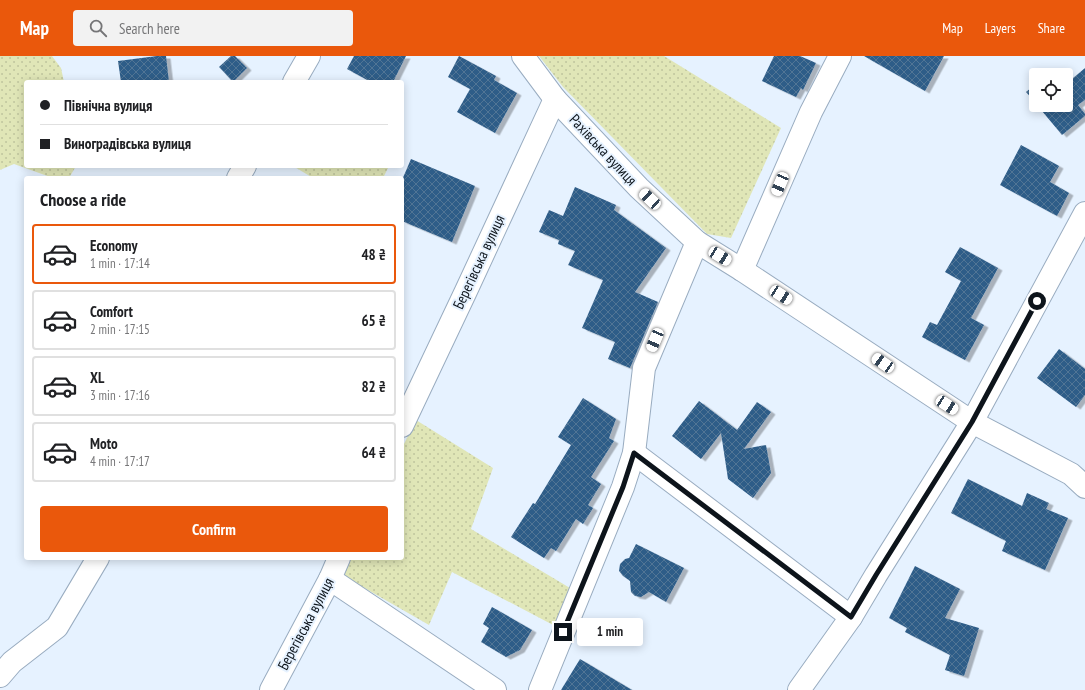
<!DOCTYPE html>
<meta charset="utf-8">
<style>
body{margin:0;font-family:"PT Sans Narrow",sans-serif;background:#f2f2f2;color:#202124;height:100vh;display:flex;flex-direction:column;font-size:15px;white-space:nowrap}
*{box-sizing:border-box;margin:0}
p{font-size:13px;color:#757577}
.icon{flex:none;width:22px;height:22px;fill:none;stroke:currentColor;stroke-width:2;stroke-linecap:round;stroke-linejoin:round}
.map{position:relative;flex:1;overflow:hidden}
.drawer{position:absolute;left:24px;top:120px;width:380px;height:384px;display:flex;flex-direction:column;background:#fff;border-radius:4px;box-shadow:0 2px 10px #0003}
.drawer>*{flex:none}
.hud{position:absolute;left:24px;top:24px;width:380px;height:88px;border-radius:4px;box-shadow:0 2px 10px #0003;display:grid;align-content:center;height:88px;padding:0 16px;background:#fff}
.controls{position:absolute;left:1029px;top:12px;display:grid;gap:8px}
.controls a{display:grid;place-items:center;width:44px;height:44px;border-radius:4px;background:#fff;box-shadow:0 2px 10px #0003;font-size:20px}
.end{position:absolute;width:18px;height:18px;margin:-9px;border:5px solid #0d141b;background:#fff;box-shadow:0 0 0 2px #fff}
.from{border-radius:50%}
.bubble{position:absolute;height:28px;border-radius:4px;background:#fff;box-shadow:0 2px 10px #0003;font-size:13px;font-weight:700;line-height:28px;text-align:center}
.car{position:absolute;width:12px;height:24px;margin:-12px -6px;border-radius:5px;box-shadow:0 0 3px 1px #0007;background:linear-gradient(#fff 24%,#345 0 40%,#fff 0 76%,#345 0 86%,#fff 0)}
.hud b{display:flex;align-items:center;gap:14px;height:38px;font-size:15px}
.hud b+b{border-top:1px solid #e0e0e0}
.hud i{width:10px;height:10px;background:#202124}
ul{padding:0;list-style:none}
li{display:flex;align-items:center;gap:12px;height:60px;margin:0 8px 6px;padding:0 8px;border:2px solid #e0e0e0;border-radius:4px}
li div{flex:1}
li b{display:block;font-size:15px}
li em{font-style:normal;font-weight:700}
li.selected{border-color:#ea580c}
li>.icon{width:36px;height:36px;stroke-width:1.5}
h2{padding:0 16px;font-size:18px;line-height:48px}
.primary-button{display:flex;gap:8px;margin-top:auto;padding:8px 16px}
.primary-button a{flex:1;height:46px;border-radius:4px;background:#ea580c;color:#fff;font-size:16px;font-weight:700;line-height:46px;text-align:center}
header{display:flex;align-items:center;gap:24px;box-sizing:border-box;height:56px;padding:0 20px;background:#ea580c;color:#fff}
header strong{font-size:19px}
nav{display:flex;gap:22px;margin-inline-start:auto;font-size:14px}
.search{width:280px;height:36px;background:#f2f2f2;display:flex;align-items:center;gap:10px;box-sizing:border-box;padding:0 14px;border-radius:4px;color:#757577;font-size:15px}
.map>svg:first-child{display:block}
.grass{fill:url(#grass-dots)}
.building{fill:url(#building-cross-hatch);filter:url(#shadow)}
.lines{fill:none;stroke-linecap:round;stroke-linejoin:round}
.minor-casing{stroke:#99acc0;stroke-width:24}
.minor{stroke:#fff;stroke-width:22}
.route{stroke:#0d141b;stroke-width:5}
.labels{text-anchor:middle;stroke-width:4;stroke-linejoin:round;paint-order:stroke}
.street-label{font-size:15px;fill:#0d141b;stroke:#e6f2ff}
</style>
<header>
<strong>Map</strong>
<div class="search"><svg class="icon" aria-label="search" viewBox="0 0 24 24"><circle cx="10" cy="10" r="6"/><path d="M15 15l6 6"/></svg>Search here</div>
<nav><a>Map</a><a>Layers</a><a>Share</a></nav>
</header>
<div class="map">
<svg width="1085" height="634" viewBox="0 0 1085 634">
<defs>
<pattern id="grass-dots" width="8" height="8" patternUnits="userSpaceOnUse"><rect width="8" height="8" fill="#e0e6b7"/><path d="M2 2h.1M6 6h.1" fill="none" stroke="#bfc49d" stroke-width="1.8" stroke-linecap="round"/></pattern>
<pattern id="building-cross-hatch" width="8" height="8" patternUnits="userSpaceOnUse"><rect width="8" height="8" fill="#2f5d88"/><path d="M0 0l8 8M0 8l8-8" fill="none" stroke="#517495"/></pattern>
<filter id="shadow"><feDropShadow dx="4.5" dy="2.5" stdDeviation="0" flood-color="#0004"/></filter>
</defs>
<rect width="100%" height="100%" fill="#e6f2ff"/>
<g class="grass">
<path d="M 0,0 L 52,0 L 61,12 L 64,26 L 26,26 L 26,110 L 76,110 L 69,122 L 53,122 L 14,108 L 0,114 Z"/>
<path d="M 539,0 L 664,0 L 781,72 L 731,182 L 707,178 L 563,31 Z"/>
<path d="M 293,110 L 389,110 L 383,122 L 313,122 Z"/>
<path d="M 416,364 L 493,412 L 471,473 L 575,535 L 555,570 L 452,516 L 429,569 L 340,518 L 348,502 L 402,502 L 402,392 Z"/>
</g>
<g class="building">
<path d="M 157,0 L 166,0 L 169,26 L 121,26 L 118,5 Z"/>
<path d="M 231,0 L 235,0 L 247,12 L 233,26 L 219,11 Z"/>
<path d="M 354,0 L 406,0 L 393,26 L 371,26 L 347,13 Z"/>
<path d="M 459,0 L 496,20 L 494,24 L 517,37 L 495,77 L 457,56 L 470,33 L 448,21 Z"/>
<path d="M 774,0 L 800,0 L 816,7 L 803,34 L 801,32 L 796,41 L 762,25 Z"/>
<path d="M 864,0 L 944,0 L 925,35 Z"/>
<path d="M 1085,12 L 1085,44 L 1078,49 L 1085,58 L 1085,60 L 1062,79 L 1037,49 L 1066,49 L 1066,28 Z"/>
<path d="M 1036,28 L 1036,47 L 1026,36 Z"/>
<path d="M 1021,89 L 1059,110 L 1050,126 L 1069,137 L 1057,160 L 1000,129 Z"/>
<path d="M 411,103 L 475,130 L 452,186 L 402,165 L 402,124 Z"/>
<path d="M 575,131 L 616,149 L 614,154 L 666,192 L 635,236 L 658,246 L 630,312 L 608,303 L 615,286 L 582,272 L 603,224 L 568,209 L 575,195 L 558,188 L 559,184 L 539,176 L 549,154 L 563,160 Z"/>
<path d="M 960,191 L 998,212 L 971,262 L 984,269 L 965,304 L 922,281 L 930,266 L 937,269 L 961,225 L 945,216 Z"/>
<path d="M 1059,293 L 1085,313 L 1085,339 L 1076,351 L 1037,322 Z"/>
<path d="M 583,342 L 616,363 L 609,382 L 614,385 L 591,421 L 601,428 L 588,449 L 593,452 L 583,468 L 576,463 L 556,495 L 551,492 L 544,502 L 511,481 L 533,447 L 535,448 L 571,389 L 558,381 Z"/>
<path d="M 699,345 L 737,374 L 757,346 L 771,356 L 744,393 L 766,389 L 771,417 L 753,442 L 728,423 L 721,377 L 701,403 L 672,380 Z"/>
<path d="M 968,423 L 1022,450 L 1027,437 L 1049,447 L 1046,453 L 1068,462 L 1045,514 L 1002,495 L 1006,485 L 951,457 Z"/>
<path d="M 636,488 L 684,512 L 666,546 L 649,536 L 641,541 L 635,540 L 631,536 L 630,525 L 623,520 L 619,515 L 620,508 L 625,503 L 629,502 Z"/>
<path d="M 915,510 L 960,533 L 945,562 L 979,572 L 964,620 L 945,614 L 950,599 L 905,576 L 907,572 L 889,562 Z"/>
<path d="M 492,551 L 532,574 L 520,594 L 506,601 L 481,586 L 489,572 L 483,568 Z"/>
<path d="M 580,603 L 632,634 L 561,634 Z"/>
</g>
<g class="lines">
<defs>
<g id="minor">
<path d="M 523,0 L 555,43 L 639,132 L 697,186 L 742,214 L 972,366 L 1071,418 L 1085,431"/>
<path d="M 294,26 L 309,0"/>
<path d="M 238,122 L 245,110"/>
<path d="M 742,214 L 811,56 L 840,0"/>
<path d="M 402,370 L 466,235 L 555,43"/>
<path d="M 634,397 L 851,561"/>
<path d="M 330,523 L 495,634"/>
<path d="M 0,620 L 12,606 L 57,571 L 98,502"/>
<path d="M 271,634 L 330,523 L 339,502"/>
<path d="M 540,634 L 623,431 L 634,397 L 644,312 L 697,186"/>
<path d="M 799,634 L 851,561 L 876,519 L 972,366 L 1085,157"/>
</g>
</defs>
<use href="#minor" class="minor-casing"/>
<use href="#minor" class="minor"/>
</g>
<g class="lines">
<path class="route" d="M 563,576 L 623,431 L 634,397 L 851,561 L 876,519 L 972,366 L 1037,245"/>
</g>
<g class="labels">
<g class="street-label">
<text transform="translate(603 94) rotate(47)" y="5">Рахівська вулиця</text>
<text transform="translate(479 206) rotate(-65)" y="5">Берегівська вулиця</text>
<text transform="translate(306 568) rotate(-62)" y="5">Берегівська вулиця</text>
</g>
</g>
</svg>
<div class="controls">
<a><svg class="icon" aria-label="locate" viewBox="0 0 24 24"><circle cx="12" cy="12" r="6"/><path d="M12 2v4M12 18v4M2 12h4M18 12h4"/></svg></a>
</div>
<i class="end from" style="left:1037px;top:245px"></i>
<i class="end" style="left:563px;top:576px"></i>
<div class="bubble" style="left:577px;top:562px;width:66px">1 min</div>
<i class="car" style="left:780px;top:128px;rotate:203deg"></i>
<i class="car" style="left:650px;top:143px;rotate:313deg"></i>
<i class="car" style="left:720px;top:200px;rotate:122deg"></i>
<i class="car" style="left:781px;top:239px;rotate:123deg"></i>
<i class="car" style="left:655px;top:284px;rotate:203deg"></i>
<i class="car" style="left:883px;top:307px;rotate:304deg"></i>
<i class="car" style="left:947px;top:349px;rotate:123deg"></i>
<div class="hud">
<b><i class="from"></i>Північна вулиця</b>
<b><i></i>Виноградівська вулиця</b>
</div>
<section class="drawer">
<h2>Choose a ride</h2>
<ul>
<li class="selected"><svg class="icon" aria-label="car" viewBox="0 0 24 24"><path d="M5 17H2v-5l4-1 3-4h7l3 4 3 1v5h-3M9 17h6M6 11h13"/><circle cx="7" cy="17" r="2"/><circle cx="17" cy="17" r="2"/></svg><div><b>Economy</b><p>1 min · 17:14</p></div><em>48 ₴</em></li>
<li><svg class="icon" aria-label="car" viewBox="0 0 24 24"><path d="M5 17H2v-5l4-1 3-4h7l3 4 3 1v5h-3M9 17h6M6 11h13"/><circle cx="7" cy="17" r="2"/><circle cx="17" cy="17" r="2"/></svg><div><b>Comfort</b><p>2 min · 17:15</p></div><em>65 ₴</em></li>
<li><svg class="icon" aria-label="car" viewBox="0 0 24 24"><path d="M5 17H2v-5l4-1 3-4h7l3 4 3 1v5h-3M9 17h6M6 11h13"/><circle cx="7" cy="17" r="2"/><circle cx="17" cy="17" r="2"/></svg><div><b>XL</b><p>3 min · 17:16</p></div><em>82 ₴</em></li>
<li><svg class="icon" aria-label="car" viewBox="0 0 24 24"><path d="M5 17H2v-5l4-1 3-4h7l3 4 3 1v5h-3M9 17h6M6 11h13"/><circle cx="7" cy="17" r="2"/><circle cx="17" cy="17" r="2"/></svg><div><b>Moto</b><p>4 min · 17:17</p></div><em>64 ₴</em></li>
</ul>
<div class="primary-button"><a>Confirm</a></div>
</section>
</div>
